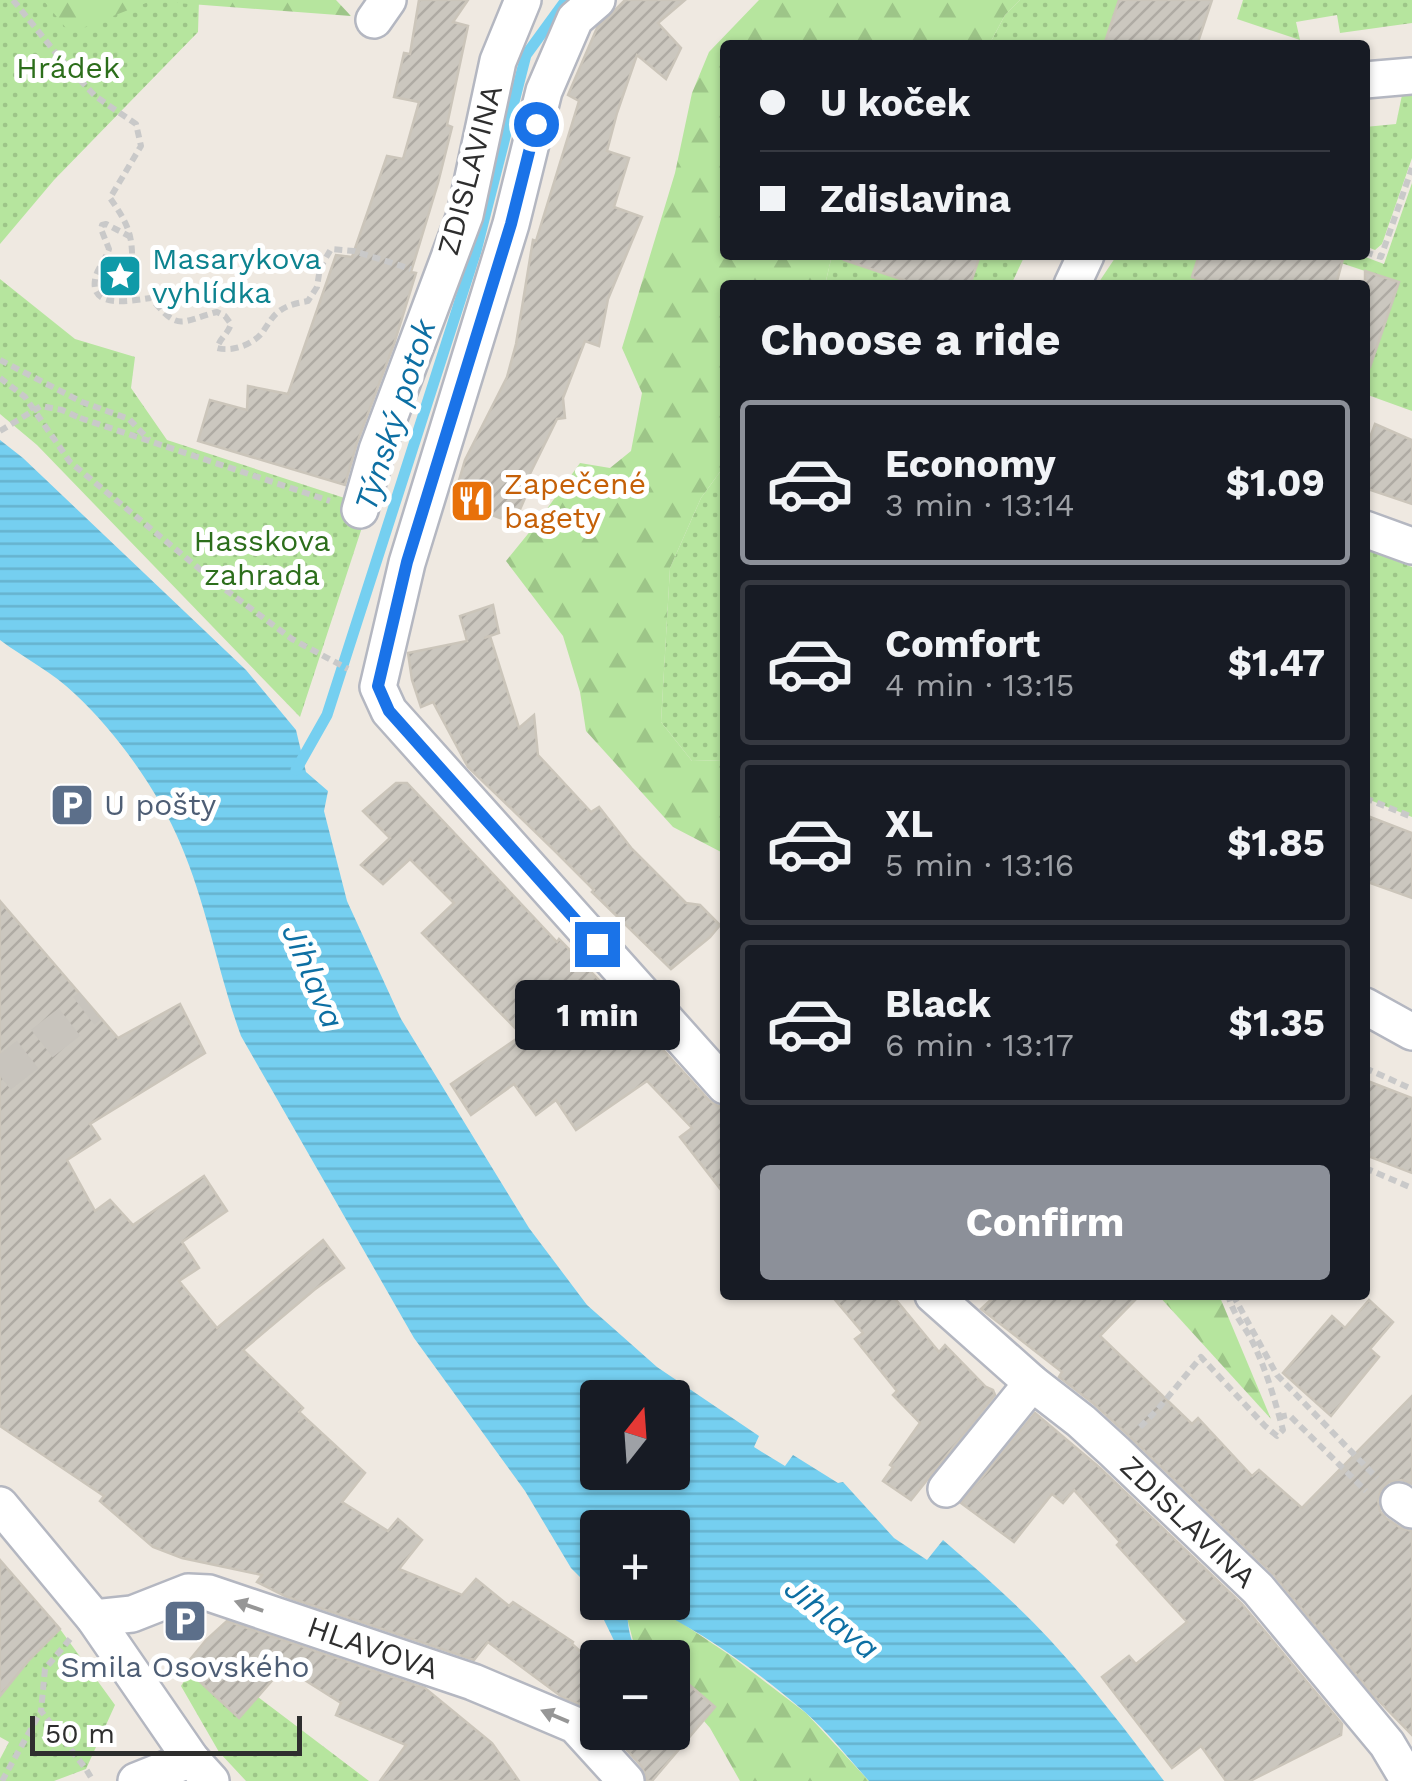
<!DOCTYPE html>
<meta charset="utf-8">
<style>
body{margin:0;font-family:"Work Sans",sans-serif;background:#242831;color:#f1f3f6;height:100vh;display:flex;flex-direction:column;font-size:38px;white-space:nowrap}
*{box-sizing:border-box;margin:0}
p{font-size:32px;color:#9ea1a6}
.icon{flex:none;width:55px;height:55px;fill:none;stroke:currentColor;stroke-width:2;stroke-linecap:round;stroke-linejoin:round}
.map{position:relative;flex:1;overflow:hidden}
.sheet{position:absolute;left:720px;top:280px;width:650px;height:1020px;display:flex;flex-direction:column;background:#171b24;border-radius:10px;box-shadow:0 2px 8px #0004}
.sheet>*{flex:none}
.banner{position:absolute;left:720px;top:40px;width:650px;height:220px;border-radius:10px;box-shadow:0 2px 8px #0004;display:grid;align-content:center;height:220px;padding:0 40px;background:#171b24}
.needle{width:65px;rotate:17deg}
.fabs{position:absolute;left:580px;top:1380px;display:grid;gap:20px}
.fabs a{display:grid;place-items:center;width:110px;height:110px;border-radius:10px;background:#171b24;box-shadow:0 2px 8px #0004;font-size:50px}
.scale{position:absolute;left:30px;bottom:25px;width:272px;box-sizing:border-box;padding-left:10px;border:5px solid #2e2e2e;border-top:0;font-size:28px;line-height:35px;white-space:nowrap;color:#2e2e2e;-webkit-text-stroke:8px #fff;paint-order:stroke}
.end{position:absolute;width:45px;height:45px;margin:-22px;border:12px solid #1a73e8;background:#fff;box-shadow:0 0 0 5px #fff}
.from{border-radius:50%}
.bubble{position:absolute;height:70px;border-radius:10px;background:#171b24;box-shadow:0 2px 8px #0004;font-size:32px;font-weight:700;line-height:70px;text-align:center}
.banner b{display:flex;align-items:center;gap:35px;height:95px;font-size:38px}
.banner b+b{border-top:2px solid #363941}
.banner i{width:25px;height:25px;background:#f1f3f6}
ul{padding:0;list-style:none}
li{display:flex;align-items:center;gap:30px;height:165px;margin:0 20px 15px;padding:0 20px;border:5px solid #363941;border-radius:10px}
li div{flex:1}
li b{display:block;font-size:38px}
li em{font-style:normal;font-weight:700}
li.selected{border-color:#8c9099}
li>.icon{width:90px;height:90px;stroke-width:1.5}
h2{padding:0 40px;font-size:45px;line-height:120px}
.primary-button{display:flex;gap:20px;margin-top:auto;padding:20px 40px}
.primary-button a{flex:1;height:115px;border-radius:10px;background:#8c9099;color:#fff;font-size:40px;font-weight:700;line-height:115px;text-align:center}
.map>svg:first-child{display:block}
.green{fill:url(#green-dots)}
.forest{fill:url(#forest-firs)}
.water{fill:url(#water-rules);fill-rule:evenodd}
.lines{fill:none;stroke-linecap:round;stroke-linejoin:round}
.stream{stroke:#75cff0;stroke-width:11}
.building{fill:url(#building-hatch);stroke:#cbc5ba;stroke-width:2.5}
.minor-tunnel{stroke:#c8c4bd;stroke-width:35;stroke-dasharray:35 18;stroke-linecap:butt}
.minor-casing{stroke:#b4b7c1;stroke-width:40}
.path{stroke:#c9c9c9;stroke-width:6;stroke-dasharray:8 5;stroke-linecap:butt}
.minor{stroke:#fff;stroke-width:35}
.path-bridge{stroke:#c9c9c9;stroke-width:6;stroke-dasharray:8 5;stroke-linecap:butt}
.oneway{fill:#969696}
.route{stroke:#1a73e8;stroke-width:12}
.labels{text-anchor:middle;stroke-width:10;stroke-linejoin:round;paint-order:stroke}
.park-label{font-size:30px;fill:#2c6e1b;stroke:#fff}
.street-label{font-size:30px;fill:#2e2e2e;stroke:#fff}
.culture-label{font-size:30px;fill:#0d838f;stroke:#fff;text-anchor:start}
.food-label{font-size:30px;fill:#c56008;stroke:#fff;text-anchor:start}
.service-label{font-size:30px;fill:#4e5e75;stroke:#fff;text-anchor:start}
.water-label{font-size:32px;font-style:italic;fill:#0d6fa3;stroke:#fff}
</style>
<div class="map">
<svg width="1412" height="1781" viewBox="0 0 1412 1781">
<defs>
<pattern id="green-dots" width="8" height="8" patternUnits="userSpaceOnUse" patternTransform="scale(2.5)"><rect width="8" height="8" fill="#b6e59e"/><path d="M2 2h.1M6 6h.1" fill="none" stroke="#9dc588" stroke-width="1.8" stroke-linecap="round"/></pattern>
<pattern id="forest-firs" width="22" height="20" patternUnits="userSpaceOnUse" patternTransform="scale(2.5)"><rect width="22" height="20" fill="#b6e59e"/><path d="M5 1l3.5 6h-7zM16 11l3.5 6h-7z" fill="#9dc588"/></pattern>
<pattern id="water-rules" width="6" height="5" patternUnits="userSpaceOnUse" patternTransform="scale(2.5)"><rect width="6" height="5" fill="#75cff0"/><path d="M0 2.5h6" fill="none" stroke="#66b2ce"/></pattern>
<pattern id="building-hatch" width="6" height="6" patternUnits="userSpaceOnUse" patternTransform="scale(2.5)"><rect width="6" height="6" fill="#cbc7bf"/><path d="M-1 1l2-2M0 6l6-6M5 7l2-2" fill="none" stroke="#afaba4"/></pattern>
</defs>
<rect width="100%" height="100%" fill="#efe9e1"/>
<g class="green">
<path d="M 0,0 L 199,0 L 198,32 L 54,180 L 0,244 Z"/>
<path d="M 1020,0 L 1119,0 L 1104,45 L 989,45 L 1005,15 Z"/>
<path d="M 1243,0 L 1412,0 L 1412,23 L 1340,33 L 1337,15 L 1296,22 L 1300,40 L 1237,19 Z"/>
<path d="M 1412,94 L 1412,158 L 1382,244 L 1375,250 L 1365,246 L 1365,127 L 1396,124 L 1402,95 Z"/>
<path d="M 1412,183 L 1412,411 L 1365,394 L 1365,335 L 1379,340 L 1398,282 L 1341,263 L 1344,255 L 1360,255 L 1384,264 Z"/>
<path d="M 832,255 L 1025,255 L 1011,285 L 825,285 Z"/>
<path d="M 1117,255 L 1199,255 L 1192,277 L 1215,285 L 1097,285 Z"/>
<path d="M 0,279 L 75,339 L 135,357 L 131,388 L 167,440 L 369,506 L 300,717 L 37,445 L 0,414 Z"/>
<path d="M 725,465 L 725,760 L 692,761 L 661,722 L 670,568 L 701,498 Z"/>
<path d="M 1365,549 L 1412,567 L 1412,817 L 1365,798 Z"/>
<path d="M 60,1629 L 115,1705 L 86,1769 L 54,1781 L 0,1781 L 0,1759 L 9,1742 L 0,1737 L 0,1693 L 23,1665 Z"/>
<path d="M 190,1672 L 239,1717 L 258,1697 L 369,1781 L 246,1781 L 219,1752 L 181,1686 Z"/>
</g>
<g class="forest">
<path d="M 43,0 L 336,0 L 351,16 L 151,1 L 70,33 Z"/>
<path d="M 759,0 L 1020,0 L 1005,15 L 989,45 L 725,45 L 725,255 L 832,255 L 825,285 L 725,285 L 725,465 L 701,498 L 670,568 L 661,722 L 692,761 L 725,760 L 725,852 L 721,852 L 673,827 L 586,731 L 580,692 L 563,636 L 506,561 L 536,524 L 580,463 L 610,468 L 631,451 L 642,393 L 622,348 L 675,173 L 692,93 L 709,52 Z"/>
<path d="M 1158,1295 L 1219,1295 L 1271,1419 Z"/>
<path d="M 629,1603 L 642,1603 L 673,1617 L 731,1656 L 806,1713 L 869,1781 L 740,1781 L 710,1728 L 704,1721 L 715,1707 L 673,1670 L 672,1658 L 658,1657 L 646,1647 L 638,1655 L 636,1652 L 626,1614 Z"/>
</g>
<path class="water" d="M 0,440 L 23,458 L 246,670 L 296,730 L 306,772 L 328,791 L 324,811 L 347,901 L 401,1019 L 529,1228 L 587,1305 L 657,1367 L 759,1436 L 754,1447 L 785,1466 L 793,1455 L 838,1483 L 843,1482 L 894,1538 L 927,1560 L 943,1540 C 980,1572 1018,1605 1051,1641 C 1092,1686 1128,1733 1164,1781 L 869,1781 C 848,1758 828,1732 805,1712 C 759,1672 697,1628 642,1603 L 672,1602 L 672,1528 L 598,1528 L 598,1602 L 629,1603 C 625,1619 630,1645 641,1657 L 622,1657 L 586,1583 L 571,1568 L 525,1491 L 414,1338 L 241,1036 C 218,973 207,906 181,845 C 159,792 117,733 75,694 C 54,673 24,658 0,640 ZM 598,1398 L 672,1398 L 672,1472 L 598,1472 Z"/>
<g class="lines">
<path class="stream" d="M 296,770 L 327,715 L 476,251 L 526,55 L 566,0"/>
</g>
<g class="building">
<path d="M 419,0 L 468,0 L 453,22 L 468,26 L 447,125 L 452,127 L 438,183 L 411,272 L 416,273 L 394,344 L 357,443 L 345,485 L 198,441 L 210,400 L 247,410 L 248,386 L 288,394 L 336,255 L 352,257 L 387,156 L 403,159 L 419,102 L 394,97 L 404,53 L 410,54 Z"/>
<path d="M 625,0 L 685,0 L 658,23 L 681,48 L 666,79 L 637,55 L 617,113 L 607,151 L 629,158 L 614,207 L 642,217 L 608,299 L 599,346 L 585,341 L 563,398 L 565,418 L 557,419 L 524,486 L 529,489 L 514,523 L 453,501 L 465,460 L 507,377 L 516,344 L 533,240 L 536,241 L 579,101 L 568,95 L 597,28 Z"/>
<path d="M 1119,0 L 1212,0 L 1197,45 L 1104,45 Z"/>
<path d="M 845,255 L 980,255 L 970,285 L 918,285 L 844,260 Z"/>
<path d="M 1199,255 L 1344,255 L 1336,285 L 1215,285 L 1192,277 Z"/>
<path d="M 1365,271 L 1399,282 L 1370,367 L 1365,366 Z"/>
<path d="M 1375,424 L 1412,440 L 1412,504 L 1365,488 L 1365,451 Z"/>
<path d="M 493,605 L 499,633 L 484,638 L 490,636 L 519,728 L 534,715 L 538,755 L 591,812 L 599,807 L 632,849 L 686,903 L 700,905 L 720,925 L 710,937 L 671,969 L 592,892 L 594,890 L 554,850 L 468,767 L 433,702 L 421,707 L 412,680 L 408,653 L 467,641 L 460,616 Z"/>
<path d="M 396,783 L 407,783 L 557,942 L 559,939 L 601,982 L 709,1100 L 718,1106 L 725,1107 L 725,1195 L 680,1137 L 692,1128 L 647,1081 L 576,1130 L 556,1100 L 536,1115 L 514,1084 L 471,1115 L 451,1084 L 522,1035 L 422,933 L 454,903 L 410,859 L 383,884 L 361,865 L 390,838 L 363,811 Z"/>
<path d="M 1365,815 L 1412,833 L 1412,898 L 1365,881 Z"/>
<path d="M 0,901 L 118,1038 L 180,1004 L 205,1053 L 90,1124 L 100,1139 L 67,1160 L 95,1211 L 110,1200 L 133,1225 L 204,1176 L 227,1211 L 182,1242 L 199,1268 L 179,1281 L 217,1328 L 323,1240 L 344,1268 L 314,1290 L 243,1350 L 303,1408 L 299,1412 L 365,1473 L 342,1502 L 388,1531 L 398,1519 L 422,1540 L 399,1569 L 462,1595 L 476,1579 L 509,1606 L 513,1602 L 573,1642 L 572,1644 L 598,1667 L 598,1718 L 584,1706 L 562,1697 L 488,1642 L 474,1660 L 287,1597 L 257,1582 L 262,1575 L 182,1558 L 153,1547 L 100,1501 L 104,1496 L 0,1426 Z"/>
<path d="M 1365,1080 L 1412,1098 L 1412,1173 L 1365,1155 Z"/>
<path d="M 831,1295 L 892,1295 L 939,1352 L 945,1345 L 986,1387 L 993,1390 L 995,1395 L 911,1500 L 883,1481 L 893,1467 L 890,1465 L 920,1423 L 893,1395 L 897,1391 L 855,1339 L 863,1333 Z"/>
<path d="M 996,1295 L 1140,1295 L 1100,1336 L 1192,1424 L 1198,1418 L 1252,1476 L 1259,1470 L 1302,1508 L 1412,1396 L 1412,1484 L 1402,1480 L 1389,1482 L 1381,1490 L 1378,1500 L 1380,1511 L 1386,1518 L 1401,1528 L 1412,1531 L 1412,1735 L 1375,1697 L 1273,1574 L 1129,1436 L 1094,1404 L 1059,1377 L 1062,1372 L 981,1309 Z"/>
<path d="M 1369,1300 L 1393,1322 L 1370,1349 L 1379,1357 L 1331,1416 L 1283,1373 L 1332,1316 L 1345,1328 Z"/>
<path d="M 1035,1413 L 1100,1468 L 1242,1604 L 1342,1724 L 1341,1735 L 1250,1781 L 1226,1781 L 1201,1746 L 1172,1768 L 1102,1677 L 1129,1656 L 1136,1664 L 1187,1622 L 1117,1545 L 1120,1542 L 1074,1490 L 1063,1503 L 1052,1494 L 1014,1542 L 961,1503 Z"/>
<path d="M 0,1560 L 60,1629 L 29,1660 L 0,1696 Z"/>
<path d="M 227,1621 L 425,1688 L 492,1743 L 519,1781 L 380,1781 L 406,1745 L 336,1715 L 341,1703 L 284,1667 L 239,1718 L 184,1667 L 206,1640 Z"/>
<path d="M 672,1670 L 715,1707 L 652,1781 L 647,1781 L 642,1767 L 611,1732 L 672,1732 Z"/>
</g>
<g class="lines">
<path class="minor-tunnel" d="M 0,1076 L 90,1006"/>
<defs>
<g id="minor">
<path d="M 597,0 L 575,19 L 544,91 L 511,224 L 407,563 L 378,687 L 389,711 L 725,1086"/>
<path d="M 374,20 L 388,0"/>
<path d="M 1365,80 L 1412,76"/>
<path d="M 1072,285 L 1086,255"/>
<path d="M 360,510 L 377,450 L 465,215 L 498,61 L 523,0"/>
<path d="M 1365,529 L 1412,546"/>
<path d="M 1365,1006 L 1412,1032"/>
<path d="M 933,1295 L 1032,1383 L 1081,1421 L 1115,1452 L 1258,1589 L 1387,1744 L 1409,1781"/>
<path d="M 946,1489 L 1032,1383"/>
<path d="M 1399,1501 L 1412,1510"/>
<path d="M 0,1505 L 94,1618 L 191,1759 L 211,1781"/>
<path d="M 94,1618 L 132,1614 L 188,1592 L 209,1593 L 473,1682 L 575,1725 L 626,1781"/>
<path d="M 136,1781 L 191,1759"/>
</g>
</defs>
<use href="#minor" class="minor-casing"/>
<g class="path">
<path d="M 13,0 L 59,57 L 95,96 L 136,124 L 141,146 L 110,198 C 126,221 133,233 132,262"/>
<path d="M 131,237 L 106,224 L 102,225 L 101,229 L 109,249 C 106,259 96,270 95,280 C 90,310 135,300 151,298 C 179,332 179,322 217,312 L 225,316 L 231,324 C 228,334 220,338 217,348 C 232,352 252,345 262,333 C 267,326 271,318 277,313 C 286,305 297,303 308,301 L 317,287 L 320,268 L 331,249 L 354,251 L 411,269"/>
<path d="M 1365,252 L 1381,257 L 1412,168"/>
<path d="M 0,360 L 82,402 L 129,419 L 149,440"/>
<path d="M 0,378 L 25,397 L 70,462 L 219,585 L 292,639 L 348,669"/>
<path d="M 80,418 L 330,501"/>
<path d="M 1365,798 L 1412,817"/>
<path d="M 1365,1068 L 1412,1089"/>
<path d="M 1365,1168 L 1412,1188"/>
<path d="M 1233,1295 L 1277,1375 L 1377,1478"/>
<path d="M 1279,1417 L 1289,1415 L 1366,1491"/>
<path d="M 1140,1427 L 1158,1409 L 1201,1357 L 1265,1426 L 1277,1436 L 1283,1430 C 1275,1401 1267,1372 1254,1345 C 1245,1325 1235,1319 1228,1295"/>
<path d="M 70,1639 L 45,1669 L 41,1711 L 86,1769 L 93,1781"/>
<path d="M 2,1781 L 41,1711"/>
</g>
<use href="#minor" class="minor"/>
<path class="path-bridge" d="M 0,431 L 41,406 L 62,410 L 80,418"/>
</g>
<defs><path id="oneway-solid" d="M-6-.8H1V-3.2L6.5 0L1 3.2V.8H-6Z" transform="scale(2.5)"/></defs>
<g class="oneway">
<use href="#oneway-solid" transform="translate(249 1606) rotate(-161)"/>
<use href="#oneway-solid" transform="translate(555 1716) rotate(-157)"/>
</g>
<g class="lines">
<path class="route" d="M 536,124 L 511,224 L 407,562 L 378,686 L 389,711 L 597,944"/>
</g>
<defs>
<symbol id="sight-square" viewBox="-11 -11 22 22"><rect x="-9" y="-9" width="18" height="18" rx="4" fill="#0f9aa8" stroke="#fff"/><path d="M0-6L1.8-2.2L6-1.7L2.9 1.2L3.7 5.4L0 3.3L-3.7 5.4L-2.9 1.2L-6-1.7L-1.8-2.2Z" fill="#fff"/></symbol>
<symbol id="restaurant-square" viewBox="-11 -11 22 22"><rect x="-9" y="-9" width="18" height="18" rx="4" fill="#e8710a" stroke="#fff"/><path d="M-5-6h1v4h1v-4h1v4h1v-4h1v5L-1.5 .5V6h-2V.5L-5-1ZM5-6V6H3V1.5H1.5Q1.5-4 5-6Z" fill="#fff"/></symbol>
<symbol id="parking-square" viewBox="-11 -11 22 22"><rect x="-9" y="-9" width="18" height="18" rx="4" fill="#5c6f8a" stroke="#fff"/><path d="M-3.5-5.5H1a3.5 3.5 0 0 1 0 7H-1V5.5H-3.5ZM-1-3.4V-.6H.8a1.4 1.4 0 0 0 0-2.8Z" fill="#fff"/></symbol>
</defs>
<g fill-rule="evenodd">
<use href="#sight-square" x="95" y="251" width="50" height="50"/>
<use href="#restaurant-square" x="447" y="476" width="50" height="50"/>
<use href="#parking-square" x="47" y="780" width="50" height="50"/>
<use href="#parking-square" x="160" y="1596" width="50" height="50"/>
</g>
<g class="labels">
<g class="park-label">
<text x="68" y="78">Hrádek</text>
<text x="262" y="551">Hasskova<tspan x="262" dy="34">zahrada</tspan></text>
</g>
<g class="street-label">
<text transform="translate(470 170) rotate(-75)" y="10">ZDISLAVINA</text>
<text transform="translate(1188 1522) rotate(44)" y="10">ZDISLAVINA</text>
<text transform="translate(373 1648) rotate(19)" y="10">HLAVOVA</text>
</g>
<g class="culture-label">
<text x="152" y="269">Masarykova<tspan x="152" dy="34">vyhlídka</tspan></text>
</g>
<g class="food-label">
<text x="504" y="494">Zapečené<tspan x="504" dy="34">bagety</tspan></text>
</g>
<g class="service-label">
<text x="104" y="815">U pošty</text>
<text x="185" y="1677" text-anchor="middle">Smila Osovského</text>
</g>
<g class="water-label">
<text transform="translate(395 415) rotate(-72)" y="11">Týnský potok</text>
<text transform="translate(313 976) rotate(67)" y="11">Jihlava</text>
<text transform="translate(832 1618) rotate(39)" y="11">Jihlava</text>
</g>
</g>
</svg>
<div class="fabs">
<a><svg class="needle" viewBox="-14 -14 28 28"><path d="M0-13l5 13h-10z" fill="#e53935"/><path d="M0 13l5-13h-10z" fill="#9ea1a6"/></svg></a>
<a>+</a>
<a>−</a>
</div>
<div class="scale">50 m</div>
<i class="end from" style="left:536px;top:124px"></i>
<i class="end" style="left:597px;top:944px"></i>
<div class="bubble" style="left:515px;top:980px;width:165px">1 min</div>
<div class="banner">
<b><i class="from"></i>U koček</b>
<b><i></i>Zdislavina</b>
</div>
<section class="sheet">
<h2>Choose a ride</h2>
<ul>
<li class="selected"><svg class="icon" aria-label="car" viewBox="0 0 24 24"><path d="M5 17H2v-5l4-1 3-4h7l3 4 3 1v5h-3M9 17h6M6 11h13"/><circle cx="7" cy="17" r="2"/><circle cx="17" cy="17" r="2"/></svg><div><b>Economy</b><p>3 min · 13:14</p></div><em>$1.09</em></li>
<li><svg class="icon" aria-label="car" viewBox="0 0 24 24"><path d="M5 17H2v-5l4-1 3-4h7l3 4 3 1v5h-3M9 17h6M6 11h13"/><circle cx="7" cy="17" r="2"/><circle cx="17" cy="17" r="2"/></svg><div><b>Comfort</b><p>4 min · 13:15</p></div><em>$1.47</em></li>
<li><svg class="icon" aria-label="car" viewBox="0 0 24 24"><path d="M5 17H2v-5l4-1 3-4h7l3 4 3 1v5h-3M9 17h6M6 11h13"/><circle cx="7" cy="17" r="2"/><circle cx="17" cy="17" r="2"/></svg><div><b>XL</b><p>5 min · 13:16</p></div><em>$1.85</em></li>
<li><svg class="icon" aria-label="car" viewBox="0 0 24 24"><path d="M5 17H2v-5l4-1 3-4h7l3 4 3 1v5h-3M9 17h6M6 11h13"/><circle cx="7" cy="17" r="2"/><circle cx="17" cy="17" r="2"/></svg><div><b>Black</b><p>6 min · 13:17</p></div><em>$1.35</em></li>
</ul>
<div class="primary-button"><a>Confirm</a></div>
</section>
</div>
